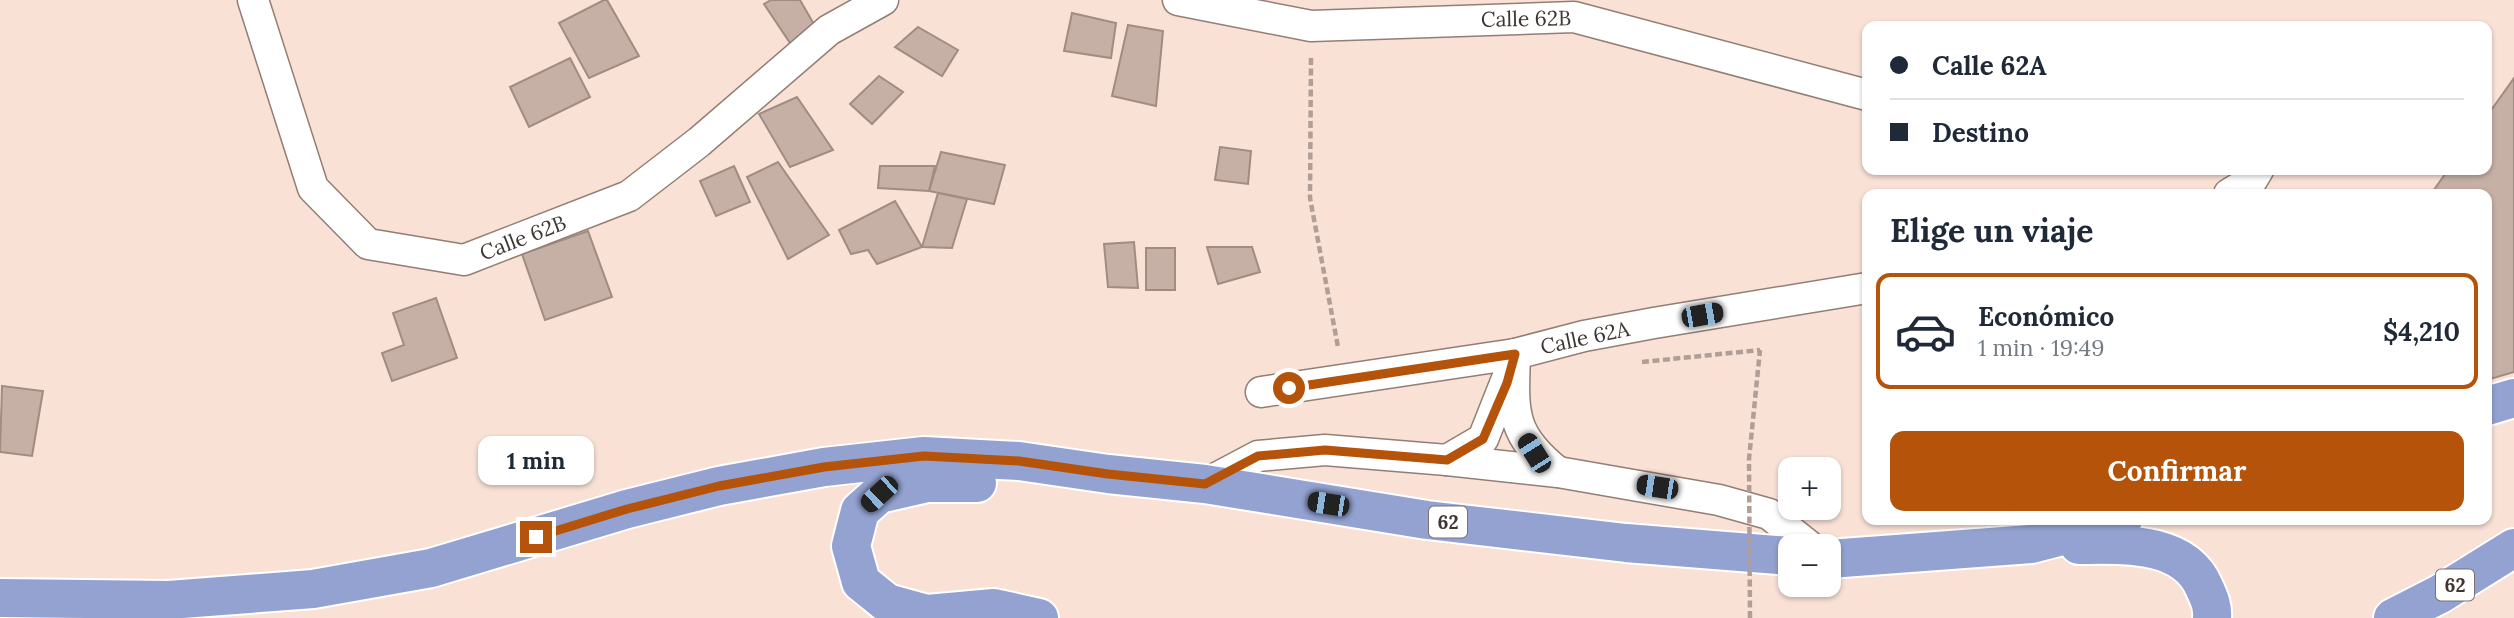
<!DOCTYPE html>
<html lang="es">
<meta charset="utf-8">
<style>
body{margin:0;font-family:Lora,serif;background:#f6f6f7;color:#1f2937;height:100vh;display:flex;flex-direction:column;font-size:26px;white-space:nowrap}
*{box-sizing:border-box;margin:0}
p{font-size:23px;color:#747a83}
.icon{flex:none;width:38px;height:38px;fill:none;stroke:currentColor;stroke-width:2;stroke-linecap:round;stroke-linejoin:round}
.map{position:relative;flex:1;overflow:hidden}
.panel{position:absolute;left:1862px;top:189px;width:630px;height:336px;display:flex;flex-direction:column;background:#fff;border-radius:14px;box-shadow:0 2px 5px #0004}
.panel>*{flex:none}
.banner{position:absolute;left:1862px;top:21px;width:630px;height:154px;border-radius:14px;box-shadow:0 2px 5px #0004;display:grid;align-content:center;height:154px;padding:0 28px;background:#fff}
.fabs{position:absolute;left:1778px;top:457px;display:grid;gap:14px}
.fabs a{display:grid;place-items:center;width:63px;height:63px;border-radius:14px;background:#fff;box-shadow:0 2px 5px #0004;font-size:35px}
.end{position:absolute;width:32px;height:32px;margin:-16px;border:9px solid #b45309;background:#fff;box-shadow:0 0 0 4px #fff}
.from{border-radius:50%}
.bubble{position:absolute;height:49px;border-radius:14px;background:#fff;box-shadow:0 2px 5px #0004;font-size:23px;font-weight:700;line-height:49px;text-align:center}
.car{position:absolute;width:21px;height:42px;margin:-21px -10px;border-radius:9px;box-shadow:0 0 5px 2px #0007;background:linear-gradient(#222 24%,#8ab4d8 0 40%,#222 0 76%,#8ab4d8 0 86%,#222 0)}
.banner b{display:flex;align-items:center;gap:24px;height:66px;font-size:26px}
.banner b+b{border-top:2px solid #e0e1e3}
.banner i{width:18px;height:18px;background:#1f2937}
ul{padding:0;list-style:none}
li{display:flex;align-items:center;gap:21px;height:116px;margin:0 14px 10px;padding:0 14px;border:4px solid transparent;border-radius:14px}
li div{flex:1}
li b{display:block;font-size:26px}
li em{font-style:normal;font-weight:700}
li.selected{border-color:#b45309}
li>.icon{width:63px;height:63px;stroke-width:1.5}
h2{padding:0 28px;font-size:32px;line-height:84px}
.cta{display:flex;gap:14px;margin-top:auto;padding:14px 28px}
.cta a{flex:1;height:80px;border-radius:14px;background:#b45309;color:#fff;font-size:28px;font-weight:700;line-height:80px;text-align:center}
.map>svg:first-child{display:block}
.building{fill:#c6afa5;stroke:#a18c81;stroke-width:2}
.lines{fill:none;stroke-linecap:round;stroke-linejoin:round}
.minor-casing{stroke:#947e74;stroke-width:33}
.trunk-casing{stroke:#fff;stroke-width:42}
.path{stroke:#b19f97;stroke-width:4.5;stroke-dasharray:7 3.5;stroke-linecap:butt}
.minor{stroke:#fff;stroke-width:30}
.trunk{stroke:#93a2d0;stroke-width:38}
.path-bridge{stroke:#b19f97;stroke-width:4.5;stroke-dasharray:7 3.5;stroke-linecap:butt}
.route{stroke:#b45309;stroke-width:9}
.labels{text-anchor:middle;stroke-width:5;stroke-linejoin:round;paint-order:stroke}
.shield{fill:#fff;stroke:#797270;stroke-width:2}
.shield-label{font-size:19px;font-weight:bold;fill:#3f3632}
.street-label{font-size:21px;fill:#3f3632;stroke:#fff}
</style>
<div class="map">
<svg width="2514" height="618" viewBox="0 0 2514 618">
<rect width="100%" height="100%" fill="#f9e1d6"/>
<g class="building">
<path d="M 604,0 L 607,0 L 639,56 L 589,78 L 559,23 Z"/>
<path d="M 771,0 L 800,0 L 819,33 L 792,46 L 764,4 Z"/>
<path d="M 1072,13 L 1116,23 L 1111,58 L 1064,51 Z"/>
<path d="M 1128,25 L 1163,31 L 1156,106 L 1112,96 Z"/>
<path d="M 918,27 L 958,50 L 942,76 L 895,47 Z"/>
<path d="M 570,58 L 590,97 L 529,127 L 510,87 Z"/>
<path d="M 879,76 L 903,92 L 872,124 L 850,104 Z"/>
<path d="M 2514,78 L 2514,372 L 2487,380 L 2487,194 L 2431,194 L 2448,170 L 2487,170 L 2487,116 Z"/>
<path d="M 797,97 L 833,150 L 790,167 L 759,114 Z"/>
<path d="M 1220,147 L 1251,151 L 1248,184 L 1215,180 Z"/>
<path d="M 941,152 L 1005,165 L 994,204 L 929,191 Z"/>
<path d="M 778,162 L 829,235 L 788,259 L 747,177 Z"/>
<path d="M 734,166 L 750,202 L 716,216 L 700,181 Z"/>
<path d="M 880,166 L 935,166 L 929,191 L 878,188 Z"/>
<path d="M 938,193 L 967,199 L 952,248 L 922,247 Z"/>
<path d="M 895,201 L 922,247 L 877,264 L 868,250 L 851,254 L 839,230 Z"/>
<path d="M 588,231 L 612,297 L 545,320 L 522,254 Z"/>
<path d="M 1134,242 L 1138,288 L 1108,287 L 1104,244 Z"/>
<path d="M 1207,247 L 1252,247 L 1260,272 L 1218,284 Z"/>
<rect x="1146" y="248" width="29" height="42"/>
<path d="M 436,298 L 457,358 L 392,381 L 382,353 L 404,345 L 393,313 Z"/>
<path d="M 2,386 L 43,391 L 32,456 L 0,452 Z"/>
</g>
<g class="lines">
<defs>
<g id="minor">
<path d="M 253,0 L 313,188 L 368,244 L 464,260 L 629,196 L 699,142 L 829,30 L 883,0"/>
<path d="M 1178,0 L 1311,26 L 1574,17 L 1867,95"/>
<path d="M 2229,194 L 2252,180 L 2258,170"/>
<path d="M 1515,354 C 1513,412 1510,434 1558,472"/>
<path d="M 1261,392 L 1515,354 L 1584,336 L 1654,323 L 1867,288"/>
<path d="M 1447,460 L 1483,439 L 1510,371"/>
<path d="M 1205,484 L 1258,456 L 1325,450 L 1447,460 L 1558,472 L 1719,500 L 1769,514 L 1809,546"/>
</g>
<g id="trunk">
<path d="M 2487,406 L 2514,398"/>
<path d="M 977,483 L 927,483 L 879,494 L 860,511 L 851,546 L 861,582 L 887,603 L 927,614 L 994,608 L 1039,618"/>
<path d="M 2079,545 C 2121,545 2184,540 2204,587 C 2209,598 2213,606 2212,618"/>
<path d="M 1829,559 L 2031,544 L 2123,520"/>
<path d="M 0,598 L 169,600 L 313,589 L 431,568 L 627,509 L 719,486 L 824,467 L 924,456 L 1019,461 L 1108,474 L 1205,484 L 1427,520 L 1626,543 L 1790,556"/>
<path d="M 2393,618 L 2440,594 L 2514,548"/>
</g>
</defs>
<use href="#minor" class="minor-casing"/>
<use href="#trunk" class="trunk-casing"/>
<g class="path">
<path d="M 1311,58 L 1310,198 L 1338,347"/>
<path d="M 1642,362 L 1760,350"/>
</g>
<use href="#minor" class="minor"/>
<use href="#trunk" class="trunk"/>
<path class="path-bridge" d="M 1750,618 L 1749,459 L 1760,350"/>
</g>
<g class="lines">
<path class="route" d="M 536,537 L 627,509 L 719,486 L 824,467 L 924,456 L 1019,461 L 1108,474 L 1205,484 L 1258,456 L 1325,450 L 1447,460 L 1483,439 L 1507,383 L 1515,354 L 1289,388"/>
</g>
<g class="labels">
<g class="shield">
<rect x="1429" y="506.5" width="38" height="31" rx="5"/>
<rect x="2436" y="569.5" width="38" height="31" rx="5"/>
</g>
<g class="shield-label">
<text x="1448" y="529">62</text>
<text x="2455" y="592">62</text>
</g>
<g class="street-label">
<text transform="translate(1526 19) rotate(-1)" y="7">Calle 62B</text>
<text transform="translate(523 238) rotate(-21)" y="7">Calle 62B</text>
<text transform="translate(1585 338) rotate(-12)" y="7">Calle 62A</text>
</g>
</g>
</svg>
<div class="fabs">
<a>+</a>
<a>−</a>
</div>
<i class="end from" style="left:1289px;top:388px"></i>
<i class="end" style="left:536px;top:537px"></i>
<div class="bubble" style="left:478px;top:436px;width:116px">1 min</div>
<i class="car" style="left:1702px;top:315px;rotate:80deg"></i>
<i class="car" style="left:1534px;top:453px;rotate:328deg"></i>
<i class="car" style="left:1657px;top:487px;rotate:279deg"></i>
<i class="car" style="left:879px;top:494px;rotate:227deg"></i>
<i class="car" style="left:1328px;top:504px;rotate:279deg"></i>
<div class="banner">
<b><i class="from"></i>Calle 62A</b>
<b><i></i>Destino</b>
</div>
<section class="panel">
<h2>Elige un viaje</h2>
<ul>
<li class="selected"><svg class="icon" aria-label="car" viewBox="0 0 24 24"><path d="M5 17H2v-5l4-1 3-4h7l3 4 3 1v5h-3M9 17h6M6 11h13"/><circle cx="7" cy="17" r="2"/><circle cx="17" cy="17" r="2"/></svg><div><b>Económico</b><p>1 min · 19:49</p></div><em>$4,210</em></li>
</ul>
<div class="cta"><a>Confirmar</a></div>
</section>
</div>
